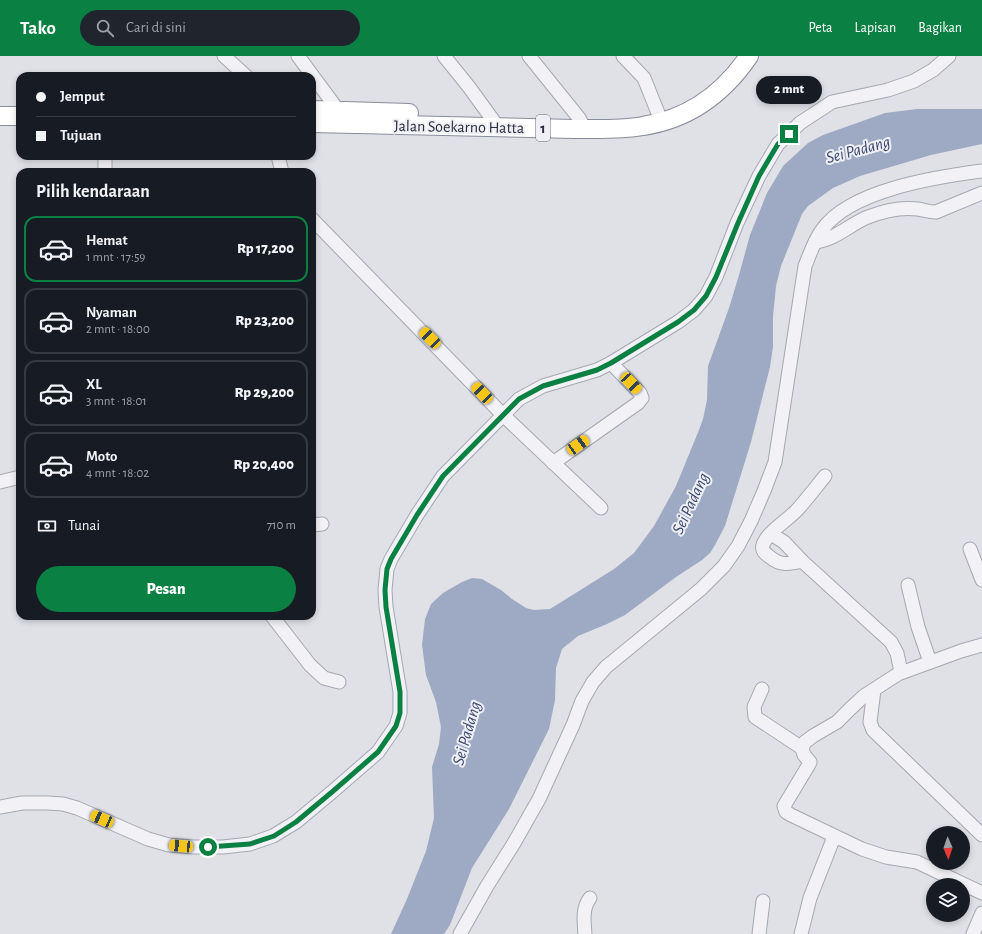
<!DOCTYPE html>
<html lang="id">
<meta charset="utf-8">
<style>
body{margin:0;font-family:"Alegreya Sans",sans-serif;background:#20242c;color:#f1f3f6;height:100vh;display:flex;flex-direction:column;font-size:15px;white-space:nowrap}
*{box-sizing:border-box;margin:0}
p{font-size:13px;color:#9ea1a6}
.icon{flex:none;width:22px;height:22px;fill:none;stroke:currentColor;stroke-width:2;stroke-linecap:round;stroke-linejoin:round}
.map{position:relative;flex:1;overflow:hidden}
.sheet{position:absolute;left:16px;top:112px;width:300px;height:452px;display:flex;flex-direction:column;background:#171b24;border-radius:12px;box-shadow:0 2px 6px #0003}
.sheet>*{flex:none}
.top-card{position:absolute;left:16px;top:16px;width:300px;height:88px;border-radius:12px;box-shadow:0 2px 6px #0003;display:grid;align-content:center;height:88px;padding:0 20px;background:#171b24}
.needle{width:26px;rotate:178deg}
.fabs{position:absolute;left:926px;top:770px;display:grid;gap:8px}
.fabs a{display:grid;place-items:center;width:44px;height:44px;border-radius:50%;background:#171b24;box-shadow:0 2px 6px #0003;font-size:20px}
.end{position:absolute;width:18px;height:18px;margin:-9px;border:5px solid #0b8043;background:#fff;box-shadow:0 0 0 2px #fff}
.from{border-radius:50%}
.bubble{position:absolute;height:28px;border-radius:14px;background:#171b24;box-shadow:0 2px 6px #0003;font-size:13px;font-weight:800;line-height:28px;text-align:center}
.car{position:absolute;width:12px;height:24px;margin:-12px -6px;border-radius:5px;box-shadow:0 0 3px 1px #0007;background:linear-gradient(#f5c518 24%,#345 0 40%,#f5c518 0 76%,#345 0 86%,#f5c518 0)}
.top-card b{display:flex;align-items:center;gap:14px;height:38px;font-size:15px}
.top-card b+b{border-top:1px solid #363941}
.top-card i{width:10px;height:10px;background:#f1f3f6}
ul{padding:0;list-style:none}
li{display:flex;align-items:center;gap:12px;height:66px;margin:0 8px 6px;padding:0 12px;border:2px solid #363941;border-radius:12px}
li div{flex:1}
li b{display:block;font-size:15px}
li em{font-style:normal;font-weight:800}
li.on{border-color:#0b8043}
li>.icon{width:36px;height:36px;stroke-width:1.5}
h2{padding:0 20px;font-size:18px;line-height:48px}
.pay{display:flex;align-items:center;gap:10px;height:44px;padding:0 20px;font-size:15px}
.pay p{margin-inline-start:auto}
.action{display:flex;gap:8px;margin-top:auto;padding:8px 20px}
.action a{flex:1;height:46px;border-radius:24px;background:#0b8043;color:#fff;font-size:16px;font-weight:800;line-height:46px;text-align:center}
header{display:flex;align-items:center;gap:24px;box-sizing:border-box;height:56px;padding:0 20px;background:#0b8043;color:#fff}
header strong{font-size:19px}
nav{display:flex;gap:22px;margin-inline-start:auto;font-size:14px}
.search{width:280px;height:36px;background:#20242c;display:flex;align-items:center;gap:10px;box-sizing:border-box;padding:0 14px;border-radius:22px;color:#9ea1a6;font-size:15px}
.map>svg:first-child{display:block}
.water{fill:#9eaac3}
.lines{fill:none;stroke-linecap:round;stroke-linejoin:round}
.minor-casing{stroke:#a5a8b0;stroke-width:15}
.highway-casing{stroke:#888d9c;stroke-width:20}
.minor{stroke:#f2f2f6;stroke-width:13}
.highway{stroke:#fff;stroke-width:18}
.route{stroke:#0b8043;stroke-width:5}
.labels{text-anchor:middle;stroke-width:4;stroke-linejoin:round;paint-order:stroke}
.shield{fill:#eff0f5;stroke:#656874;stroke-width:1}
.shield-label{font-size:15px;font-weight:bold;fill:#2a2e3c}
.street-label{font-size:16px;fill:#2a2e3c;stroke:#eff0f5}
.water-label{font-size:17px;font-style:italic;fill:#39476c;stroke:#eff0f5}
</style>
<header>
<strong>Tako</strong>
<div class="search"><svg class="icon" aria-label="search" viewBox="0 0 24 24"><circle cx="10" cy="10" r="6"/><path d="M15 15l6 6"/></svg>Cari di sini</div>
<nav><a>Peta</a><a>Lapisan</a><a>Bagikan</a></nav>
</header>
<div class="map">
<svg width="982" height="878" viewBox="0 0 982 878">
<rect width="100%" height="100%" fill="#dfe1e7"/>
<path class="water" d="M 917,53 L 982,53 L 982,88 L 931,99 L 860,120 L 833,132 L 808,150 L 802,158 L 781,210 L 776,230 L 773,261 L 773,291 L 770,311 L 751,386 L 725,470 L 715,489 L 710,497 L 702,504 L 676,521 L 625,559 L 607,568 L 578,580 L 562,593 L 556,612 L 555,644 L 549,673 L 509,753 L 472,812 L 450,869 L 444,878 L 391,878 L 407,843 L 426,795 L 434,762 L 432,711 L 439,688 L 441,671 L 436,646 L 426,619 L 422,589 L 425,563 L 431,548 L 443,537 L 462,526 L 472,522 L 482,523 L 501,534 L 512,543 L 526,552 L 534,554 L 550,553 L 614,513 L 634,497 L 654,470 L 676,430 L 699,374 L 703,363 L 707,344 L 708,310 L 729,252 L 739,219 L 750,179 L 767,137 L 783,110 L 808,87 L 823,79 L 885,57 Z"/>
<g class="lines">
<defs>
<g id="minor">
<path d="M 224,0 L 246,20"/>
<path d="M 298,0 L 338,54"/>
<path d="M 444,0 L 469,31 L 498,71"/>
<path d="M 529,0 L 579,62 L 585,73"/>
<path d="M 623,0 L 644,22 L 658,57"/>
<path d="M 105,100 L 105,116"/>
<path d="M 278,100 L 282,116"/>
<path d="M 312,163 L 503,359 L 601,452"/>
<path d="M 815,186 C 835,184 850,168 868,161 C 883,155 902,151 918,153 C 924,154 929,156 936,156 L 982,137"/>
<path d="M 553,407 L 638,347 L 642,342 L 640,337 L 611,307"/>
<path d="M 825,420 C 816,431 807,443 797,454 C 788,464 767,476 763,489 C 761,495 766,498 770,501 C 780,510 790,508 802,505 L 891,586 L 897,597 L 901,616"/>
<path d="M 0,426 L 20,421"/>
<path d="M 312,469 L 322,468"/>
<path d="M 771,478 L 784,486 L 802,505"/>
<path d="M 970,493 L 982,524"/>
<path d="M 908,529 L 918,571 L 930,606"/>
<path d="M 272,560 L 310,609 L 324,622 L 339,626"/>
<path d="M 982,589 L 961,595 L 898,618 L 864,640 L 850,653 L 837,666 L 813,680 L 805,686 L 802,692 L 804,699 L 810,706 L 808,710 L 784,750 L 786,756 L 791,759 L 862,793 L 886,801 L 917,806 L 982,837"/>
<path d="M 762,633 L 754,651 L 755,661 L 802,692"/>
<path d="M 874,634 L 870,666 L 873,674 L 982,779"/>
<path d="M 0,751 L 22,747 L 48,747 L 63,748 L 77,752 L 148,783 L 169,789 L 193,791 L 223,791 L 250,788 L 273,780 L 296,766 L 332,736 L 378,696 L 396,670 L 400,657 L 400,636 L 386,551 L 385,534 L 387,513 L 391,503 L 417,459 L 443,420 L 519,343 L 543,330 L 597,314 L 611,307 L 678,266 L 694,254 L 706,240 L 716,221 L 737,167 L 759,120 L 778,88 L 800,67 L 832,46 L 888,34 L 914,25 L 933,14 L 949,0"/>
<path d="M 460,878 L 487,830 L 514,787 L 539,743 L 573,669 L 582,645 L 593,626 L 606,611 L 701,533 L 724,510 L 738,490 L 751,465 L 764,435 L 775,406 L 805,210 C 810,198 814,185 822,174 C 850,134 936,121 982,115"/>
<path d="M 585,878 C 584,866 582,852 590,842"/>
<path d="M 759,878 L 763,845"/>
<path d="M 801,878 L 810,842 L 834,781"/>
<path d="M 973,878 L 982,857"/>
</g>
<g id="highway">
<path d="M 312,54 L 409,57"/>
<path d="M 0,60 L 20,60"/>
<path d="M 312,67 L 575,73 C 598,73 621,74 643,70 C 689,63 723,38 749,0"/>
</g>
</defs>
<use href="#minor" class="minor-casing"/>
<use href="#highway" class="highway-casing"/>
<use href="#minor" class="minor"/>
<use href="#highway" class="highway"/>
</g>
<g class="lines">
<path class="route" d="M 208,791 L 250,788 L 274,780 L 296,766 L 332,736 L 378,696 L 396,670 L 400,657 L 400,636 L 386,551 L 385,534 L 387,513 L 391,503 L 417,459 L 443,420 L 519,343 L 543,330 L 597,314 L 611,307 L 678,266 L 694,254 L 706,240 L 716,221 L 738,167 L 759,120 L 778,88 L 789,78"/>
</g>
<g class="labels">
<rect class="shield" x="536" y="59" width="14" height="26" rx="3"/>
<g class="shield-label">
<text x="543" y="77">1</text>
</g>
<g class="street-label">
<text transform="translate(459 70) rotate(1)" y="6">Jalan Soekarno Hatta</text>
</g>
<g class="water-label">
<text transform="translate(858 93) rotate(-15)" y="6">Sei Padang</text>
<text transform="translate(690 447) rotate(-65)" y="6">Sei Padang</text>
<text transform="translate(466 677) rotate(-74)" y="6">Sei Padang</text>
</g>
</g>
</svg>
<div class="fabs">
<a><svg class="needle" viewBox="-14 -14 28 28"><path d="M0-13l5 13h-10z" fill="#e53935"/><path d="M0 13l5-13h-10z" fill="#9ea1a6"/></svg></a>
<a><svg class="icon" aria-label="layers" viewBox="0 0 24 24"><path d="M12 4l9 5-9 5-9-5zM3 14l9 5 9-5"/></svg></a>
</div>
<i class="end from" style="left:208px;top:791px"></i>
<i class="end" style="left:789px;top:78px"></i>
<div class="bubble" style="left:756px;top:20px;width:66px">2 mnt</div>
<i class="car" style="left:430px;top:282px;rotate:315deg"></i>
<i class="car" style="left:631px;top:327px;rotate:137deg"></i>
<i class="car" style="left:482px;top:337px;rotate:316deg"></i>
<i class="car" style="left:578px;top:389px;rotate:55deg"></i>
<i class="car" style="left:102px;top:763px;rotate:294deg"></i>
<i class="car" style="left:181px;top:790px;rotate:275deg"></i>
<div class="top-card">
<b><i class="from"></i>Jemput</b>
<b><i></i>Tujuan</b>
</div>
<section class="sheet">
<h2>Pilih kendaraan</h2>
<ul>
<li class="on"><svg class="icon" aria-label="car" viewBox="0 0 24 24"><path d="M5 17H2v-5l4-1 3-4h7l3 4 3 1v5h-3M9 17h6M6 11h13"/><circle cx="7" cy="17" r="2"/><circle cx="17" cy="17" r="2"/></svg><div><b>Hemat</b><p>1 mnt · 17:59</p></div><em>Rp 17,200</em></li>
<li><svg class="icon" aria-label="car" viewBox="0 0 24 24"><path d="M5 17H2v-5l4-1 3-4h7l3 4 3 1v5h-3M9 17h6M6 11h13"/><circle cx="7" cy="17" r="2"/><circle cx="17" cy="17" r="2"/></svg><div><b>Nyaman</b><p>2 mnt · 18:00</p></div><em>Rp 23,200</em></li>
<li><svg class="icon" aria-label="car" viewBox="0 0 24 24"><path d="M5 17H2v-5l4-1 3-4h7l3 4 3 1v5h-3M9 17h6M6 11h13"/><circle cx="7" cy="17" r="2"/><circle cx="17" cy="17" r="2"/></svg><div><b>XL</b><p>3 mnt · 18:01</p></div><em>Rp 29,200</em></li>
<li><svg class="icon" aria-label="car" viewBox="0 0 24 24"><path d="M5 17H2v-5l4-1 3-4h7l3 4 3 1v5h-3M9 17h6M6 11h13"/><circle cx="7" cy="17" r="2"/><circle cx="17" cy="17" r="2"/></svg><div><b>Moto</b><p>4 mnt · 18:02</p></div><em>Rp 20,400</em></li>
</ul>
<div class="pay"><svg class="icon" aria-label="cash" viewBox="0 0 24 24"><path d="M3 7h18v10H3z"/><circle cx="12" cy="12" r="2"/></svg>Tunai<p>710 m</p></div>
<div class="action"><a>Pesan</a></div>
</section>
</div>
